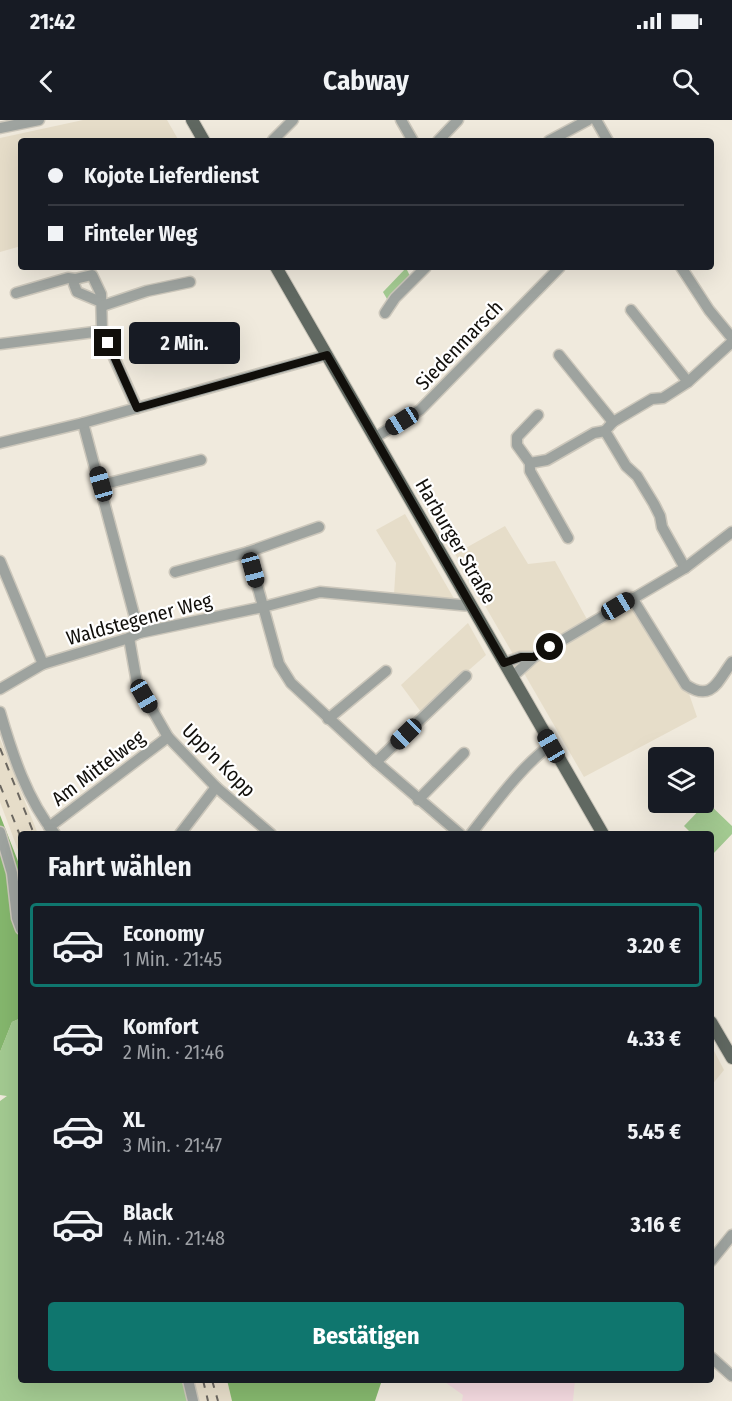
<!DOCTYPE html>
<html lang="de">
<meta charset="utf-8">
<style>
body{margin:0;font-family:"Fira Sans Condensed",sans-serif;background:#242831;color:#f1f3f6;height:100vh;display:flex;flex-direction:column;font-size:22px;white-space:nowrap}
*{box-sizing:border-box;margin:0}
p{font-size:20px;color:#9ea1a6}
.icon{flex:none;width:33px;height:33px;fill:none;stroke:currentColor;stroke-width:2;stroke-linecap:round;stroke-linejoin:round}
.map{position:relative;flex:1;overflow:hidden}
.panel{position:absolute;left:18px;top:711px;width:696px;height:552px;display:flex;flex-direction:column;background:#171b24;border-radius:6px;box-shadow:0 6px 24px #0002}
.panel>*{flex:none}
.hud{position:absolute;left:18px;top:18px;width:696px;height:132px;border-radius:6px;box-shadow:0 6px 24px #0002;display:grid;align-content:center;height:132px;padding:0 30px;background:#171b24}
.fabs{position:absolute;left:648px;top:627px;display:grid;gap:12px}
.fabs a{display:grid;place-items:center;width:66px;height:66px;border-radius:6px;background:#171b24;box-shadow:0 6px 24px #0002;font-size:30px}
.end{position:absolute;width:27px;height:27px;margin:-14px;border:8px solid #110f0b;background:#fff;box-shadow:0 0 0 3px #fff}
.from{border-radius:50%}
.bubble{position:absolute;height:42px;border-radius:6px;background:#171b24;box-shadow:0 6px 24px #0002;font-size:20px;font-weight:700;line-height:42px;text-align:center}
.car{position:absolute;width:18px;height:36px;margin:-18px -9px;border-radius:8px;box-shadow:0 0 4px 2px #0007;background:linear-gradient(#222 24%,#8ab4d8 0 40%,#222 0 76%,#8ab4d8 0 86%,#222 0)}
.hud b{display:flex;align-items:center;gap:21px;height:57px;font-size:22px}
.hud b+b{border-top:2px solid #363941}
.hud i{width:15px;height:15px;background:#f1f3f6}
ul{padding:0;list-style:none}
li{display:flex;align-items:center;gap:18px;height:84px;margin:0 12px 9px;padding:0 18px;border:3px solid transparent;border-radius:6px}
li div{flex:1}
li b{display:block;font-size:22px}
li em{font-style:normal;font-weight:700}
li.selected{border-color:#0f766e}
li>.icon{width:54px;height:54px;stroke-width:1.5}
h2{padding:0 30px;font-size:27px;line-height:72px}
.cta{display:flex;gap:12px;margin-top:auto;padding:12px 30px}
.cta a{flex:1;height:69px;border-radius:6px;background:#0f766e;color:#fff;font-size:24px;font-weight:700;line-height:69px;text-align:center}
.status{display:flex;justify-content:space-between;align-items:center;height:42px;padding:0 30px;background:#171b24;direction:ltr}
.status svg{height:16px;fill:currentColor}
header{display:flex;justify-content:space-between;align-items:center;height:78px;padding:0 30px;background:#171b24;font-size:27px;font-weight:700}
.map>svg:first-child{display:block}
.built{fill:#e6ddc9}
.industrial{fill:#f3d9df}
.green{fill:#a3ca91}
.forest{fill:#85b76d}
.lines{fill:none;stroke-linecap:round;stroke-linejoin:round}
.minor-casing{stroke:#ccc7bb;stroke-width:13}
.major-casing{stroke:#ccc7bb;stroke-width:14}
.minor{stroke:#9ea39f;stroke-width:10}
.major{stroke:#606861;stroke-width:12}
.rail{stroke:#6b6760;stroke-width:2;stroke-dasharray:8 8;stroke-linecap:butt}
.route{stroke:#110f0b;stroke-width:8}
.labels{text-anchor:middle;stroke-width:4.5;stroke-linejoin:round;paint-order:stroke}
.street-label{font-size:20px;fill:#110f0b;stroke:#fff}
</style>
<div class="status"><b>21:42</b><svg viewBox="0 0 49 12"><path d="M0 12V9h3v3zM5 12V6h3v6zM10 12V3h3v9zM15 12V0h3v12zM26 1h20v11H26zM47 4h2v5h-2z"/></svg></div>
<header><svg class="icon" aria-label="back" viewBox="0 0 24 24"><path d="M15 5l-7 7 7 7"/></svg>Cabway<svg class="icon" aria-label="search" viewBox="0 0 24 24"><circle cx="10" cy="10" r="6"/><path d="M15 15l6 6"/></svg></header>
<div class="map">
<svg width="732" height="1281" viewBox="0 0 732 1281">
<rect width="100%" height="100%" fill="#f0eadd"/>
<g class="built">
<path d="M 83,0 L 167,0 L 179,21 L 21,21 L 21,126 L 0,132 L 0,18 Z"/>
<path d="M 405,394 L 456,482 L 394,474 L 396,443 L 376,410 Z"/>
<path d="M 505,406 L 528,444 L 555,441 L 589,503 L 632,478 L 686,565 L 697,597 L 584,657 L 455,434 Z"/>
<path d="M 468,503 L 486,535 L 421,592 L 401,565 Z"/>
<path d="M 0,619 L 38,714 L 21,714 L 21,738 L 0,682 Z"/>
<path d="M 711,925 L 724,950 L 711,966 Z"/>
<path d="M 191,1260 L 227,1260 L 232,1281 L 196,1281 Z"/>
</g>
<path class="industrial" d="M 442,1260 L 575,1260 L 573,1281 L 462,1281 L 463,1275 Z"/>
<g class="green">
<path d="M 406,148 L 410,156 L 387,179 L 383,172 Z"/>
<path d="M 707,682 L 732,706 L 732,714 L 713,734 L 711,733 L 711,714 L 692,714 L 684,706 Z"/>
<path d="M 21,898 L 21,1260 L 185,1260 L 190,1281 L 0,1281 L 0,981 L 7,976 L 0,975 L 0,932 L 12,902 Z"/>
</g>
<g class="forest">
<path d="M 0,695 L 21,749 L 21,898 L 12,902 L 0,932 Z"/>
<path d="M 227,1260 L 382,1260 L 375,1281 L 232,1281 Z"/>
</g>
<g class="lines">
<defs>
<g id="minor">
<path d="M 401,0 L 413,21"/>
<path d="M 596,0 L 608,21"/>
<path d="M 0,8 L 39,0"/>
<path d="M 273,20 L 293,0"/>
<path d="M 438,21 L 458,0"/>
<path d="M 549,21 L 588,0"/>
<path d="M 681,147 L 709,190 L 732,218"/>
<path d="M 16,173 L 68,158 L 75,159"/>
<path d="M 101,182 L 77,172 L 74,164 L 75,159 L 92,155 L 101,174 L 102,211 L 137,288"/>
<path d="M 102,186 L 147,171 L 190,162"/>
<path d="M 631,190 L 688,262"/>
<path d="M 385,193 L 395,178 L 426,147"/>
<path d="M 0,224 L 102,211"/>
<path d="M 559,235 L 613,302"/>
<path d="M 83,303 L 139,513"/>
<path d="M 374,318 L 420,290 L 560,147"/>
<path d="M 0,323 L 83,303 L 327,235"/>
<path d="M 530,343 L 517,325 L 517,317 L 538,295"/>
<path d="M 101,365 L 201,340"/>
<path d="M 568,418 L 530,351 L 530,343 L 547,340 L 594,313 L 605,311"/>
<path d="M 248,432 L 279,544 L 291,563 L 376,642 L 460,714"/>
<path d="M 0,441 L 43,544"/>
<path d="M 685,448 L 662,407 L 660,396 L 654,384 L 637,356 L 626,346 L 605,311 L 613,302 L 652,279 L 663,278 L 688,262 L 732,222"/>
<path d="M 175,452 L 248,432 L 319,407"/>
<path d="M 632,478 L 686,565 C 712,582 717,562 732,542"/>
<path d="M 129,518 L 137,563 L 168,617 L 216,667 L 271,714"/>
<path d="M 504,543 L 521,537 L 534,537"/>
<path d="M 512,557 L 534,537 L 685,448 L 732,412"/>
<path d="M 0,569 L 43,544 L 129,518 L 139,513 L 263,487 L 320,472 L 471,486"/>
<path d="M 0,592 C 12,633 27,680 55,714"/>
<path d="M 328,599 L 386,551"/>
<path d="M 376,642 L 466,556"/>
<path d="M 418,680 L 464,633"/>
<path d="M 49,707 L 168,617"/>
<path d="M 0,712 L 12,753 L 17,798 L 21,809"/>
<path d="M 180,714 L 216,667"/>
<path d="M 471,714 C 493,686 522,645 551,625"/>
<path d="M 711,1141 L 732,1115"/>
<path d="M 711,1237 L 732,1256"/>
<path d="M 188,1260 L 193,1281"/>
</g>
<g id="major">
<path d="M 192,0 L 204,21"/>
<path d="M 276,147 L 603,714"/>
<path d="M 711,902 L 732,938"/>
</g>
</defs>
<use href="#minor" class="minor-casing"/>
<use href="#major" class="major-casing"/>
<use href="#minor" class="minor"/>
<use href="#major" class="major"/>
<g class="rail">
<path d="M 0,628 L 34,714"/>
<path d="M 0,665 L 21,718"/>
<path d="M 203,1260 L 208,1281"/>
<path d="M 212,1260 L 218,1281"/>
</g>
</g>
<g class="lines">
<path class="route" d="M 108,223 L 137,288 L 327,235 L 504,543 L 521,537 L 534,537 L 550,527"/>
</g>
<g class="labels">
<g class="street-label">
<text transform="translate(459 225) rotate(-46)" y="7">Siedenmarsch</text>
<text transform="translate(456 421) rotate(60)" y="7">Harburger Straße</text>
<text transform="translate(139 499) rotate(-15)" y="7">Waldstegener Weg</text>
<text transform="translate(219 640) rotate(45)" y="7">Upp'n Kopp</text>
<text transform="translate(98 648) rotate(-37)" y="7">Am Mittelweg</text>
</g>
</g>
</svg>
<div class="fabs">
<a><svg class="icon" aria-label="layers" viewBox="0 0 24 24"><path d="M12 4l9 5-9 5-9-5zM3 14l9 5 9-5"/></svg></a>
</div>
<i class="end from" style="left:550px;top:527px"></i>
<i class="end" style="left:108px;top:223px"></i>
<div class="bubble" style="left:129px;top:202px;width:111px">2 Min.</div>
<i class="car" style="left:402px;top:301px;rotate:238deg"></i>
<i class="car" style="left:101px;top:364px;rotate:344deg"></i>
<i class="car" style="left:253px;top:450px;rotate:165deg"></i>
<i class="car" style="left:618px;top:486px;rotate:59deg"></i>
<i class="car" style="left:144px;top:576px;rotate:150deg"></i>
<i class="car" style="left:406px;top:614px;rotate:226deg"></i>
<i class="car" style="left:551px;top:626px;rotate:330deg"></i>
<div class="hud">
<b><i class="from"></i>Kojote Lieferdienst</b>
<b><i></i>Finteler Weg</b>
</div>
<section class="panel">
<h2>Fahrt wählen</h2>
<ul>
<li class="selected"><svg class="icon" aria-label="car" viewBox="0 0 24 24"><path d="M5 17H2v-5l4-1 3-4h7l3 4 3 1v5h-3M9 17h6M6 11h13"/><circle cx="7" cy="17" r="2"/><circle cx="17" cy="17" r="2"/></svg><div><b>Economy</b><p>1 Min. · 21:45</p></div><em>3.20 €</em></li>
<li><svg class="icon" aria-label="car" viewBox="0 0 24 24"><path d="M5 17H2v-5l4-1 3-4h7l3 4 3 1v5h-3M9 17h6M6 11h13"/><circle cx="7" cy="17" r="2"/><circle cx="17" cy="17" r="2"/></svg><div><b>Komfort</b><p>2 Min. · 21:46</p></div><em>4.33 €</em></li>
<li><svg class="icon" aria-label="car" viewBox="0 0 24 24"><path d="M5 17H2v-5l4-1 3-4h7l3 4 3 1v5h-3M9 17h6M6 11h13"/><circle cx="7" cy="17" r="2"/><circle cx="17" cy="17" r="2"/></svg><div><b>XL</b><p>3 Min. · 21:47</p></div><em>5.45 €</em></li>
<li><svg class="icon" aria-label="car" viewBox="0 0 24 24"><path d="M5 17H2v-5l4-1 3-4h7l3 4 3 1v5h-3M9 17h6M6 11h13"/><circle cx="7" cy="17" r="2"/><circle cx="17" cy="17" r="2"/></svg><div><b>Black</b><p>4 Min. · 21:48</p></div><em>3.16 €</em></li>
</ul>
<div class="cta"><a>Bestätigen</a></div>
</section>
</div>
